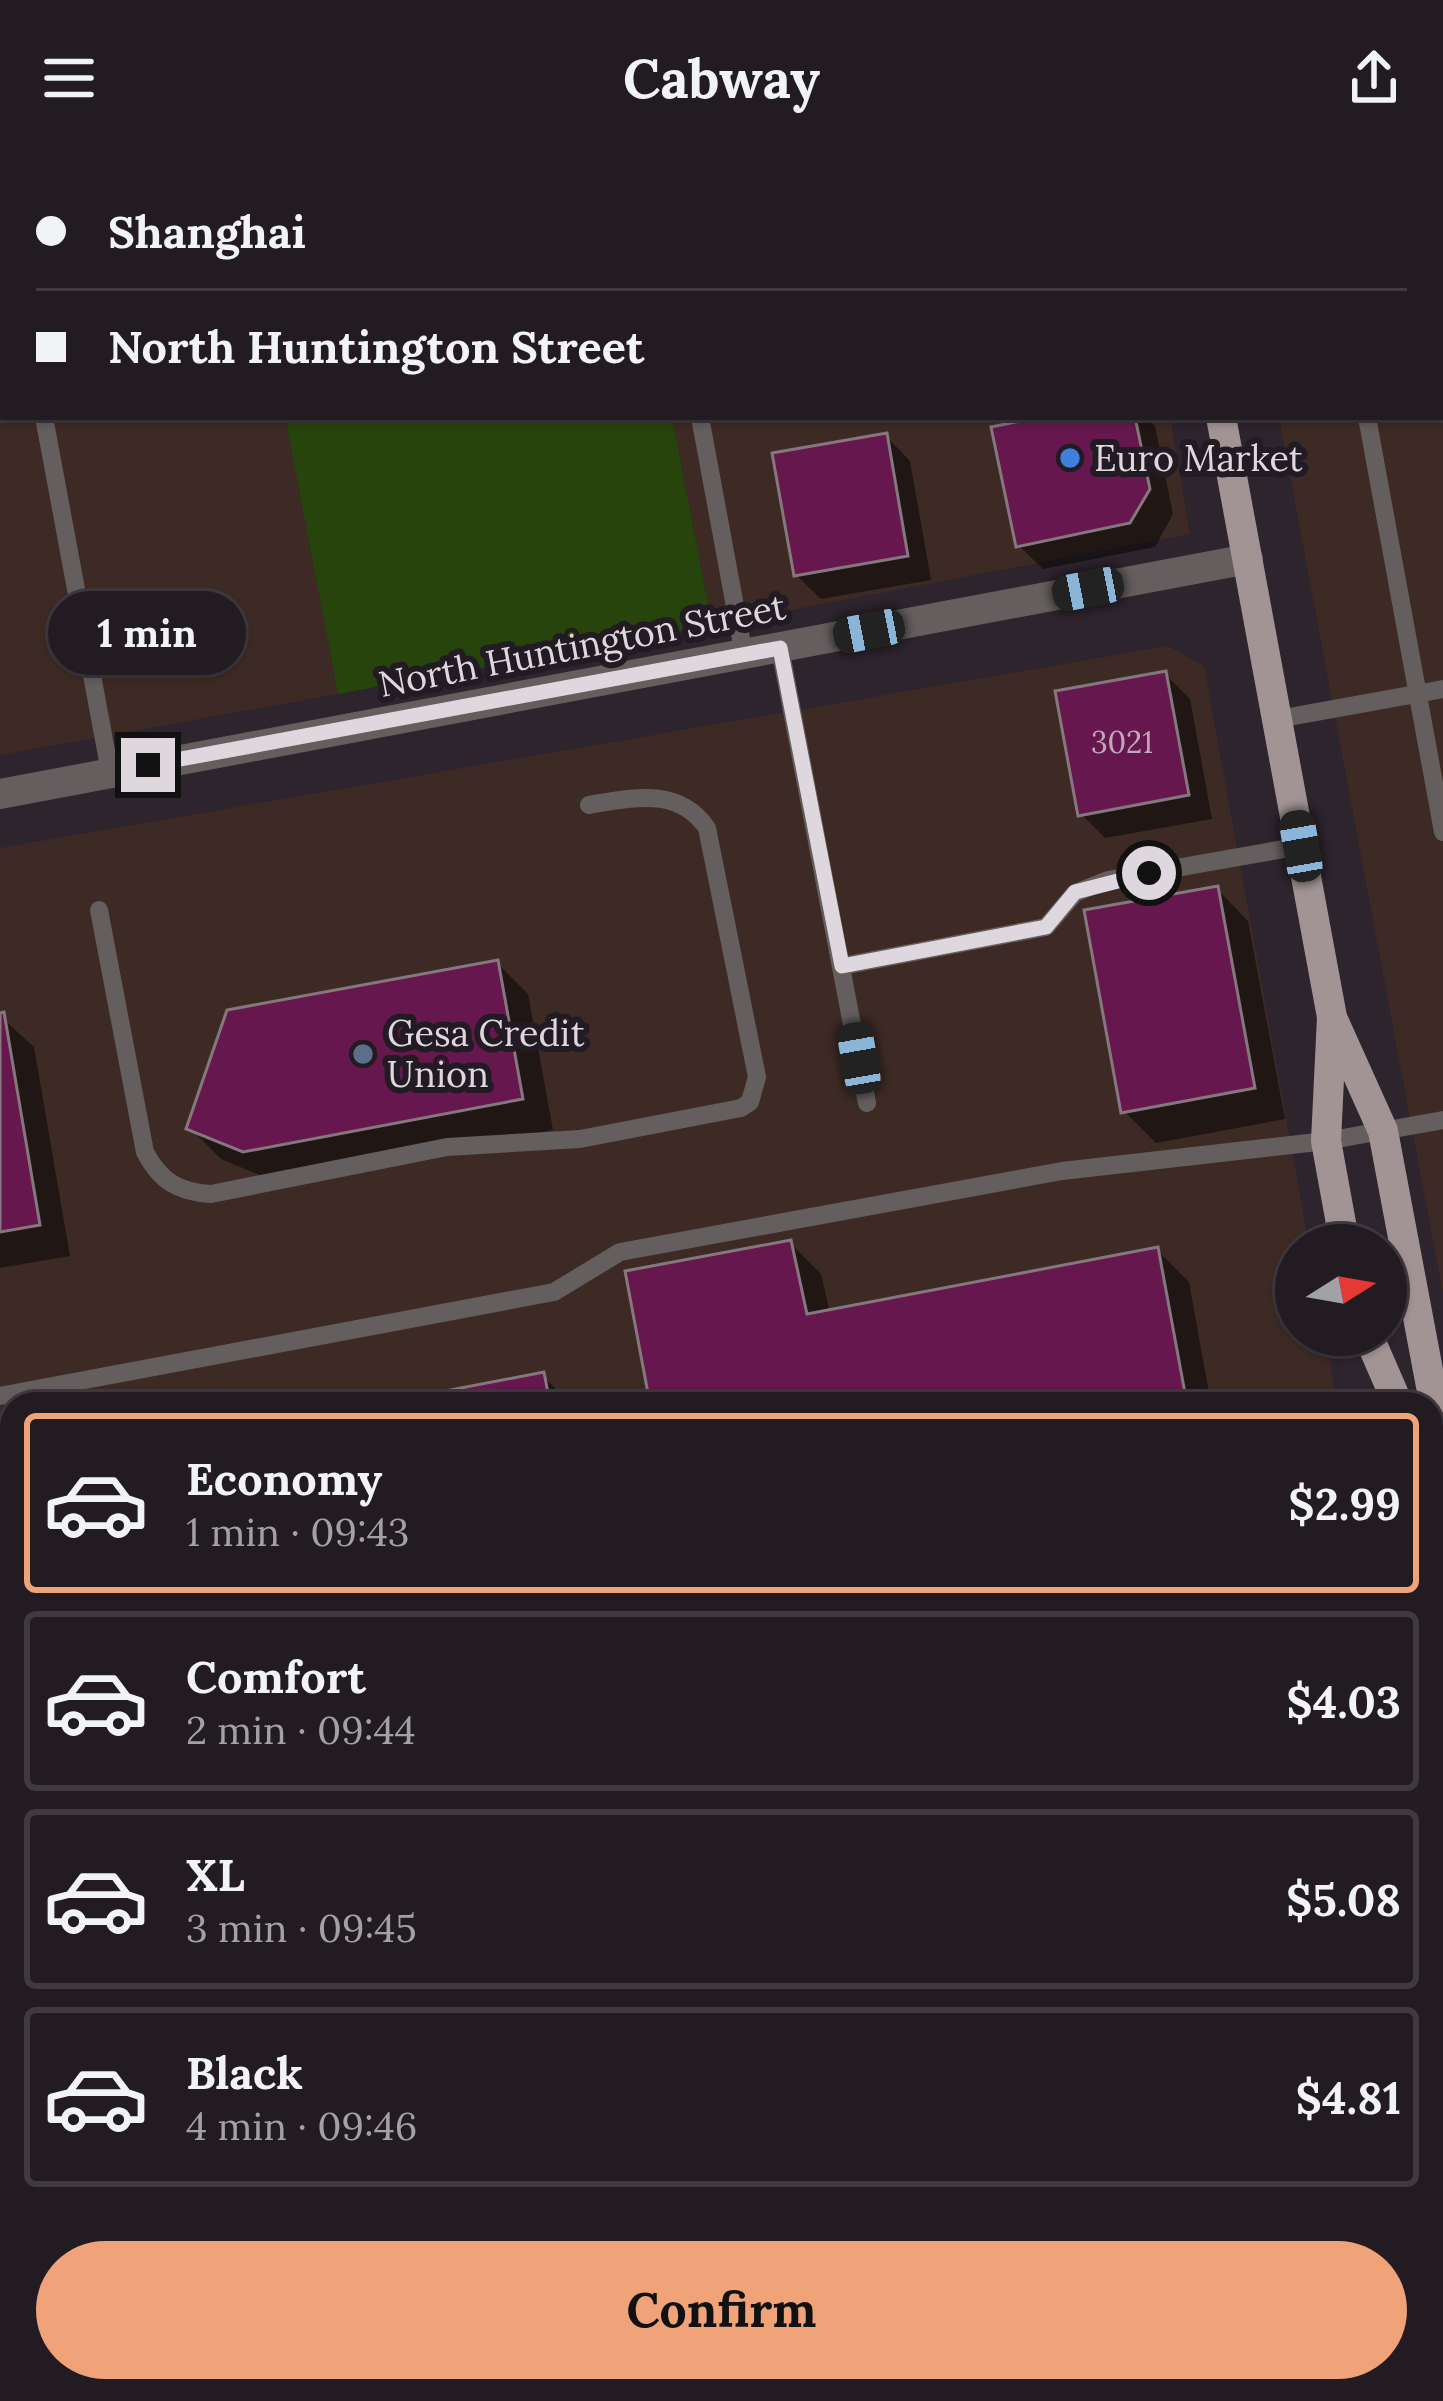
<!DOCTYPE html>
<meta charset="utf-8">
<style>
body{margin:0;font-family:Lora,serif;background:#2a242a;color:#f1f3f6;height:100vh;display:flex;flex-direction:column;font-size:45px;white-space:nowrap}
*{box-sizing:border-box;margin:0}
p{font-size:39px;color:#a2a1a5}
.icon{flex:none;width:66px;height:66px;fill:none;stroke:currentColor;stroke-width:2;stroke-linecap:round;stroke-linejoin:round}
.map{position:relative;flex:1;overflow:hidden}
.panel{position:absolute;left:0px;top:1236px;width:1443px;height:1011px;display:flex;flex-direction:column;background:#221b22;border-radius:36px 36px 0 0;box-shadow:0 3px 9px #0004,0 0 0 3px #3f3940}
.panel>*{flex:none}
.guide{position:absolute;left:0px;top:0px;width:1443px;height:264px;box-shadow:0 3px 9px #0004,0 0 0 3px #3f3940;display:grid;align-content:center;height:264px;padding:0 36px;background:#221b22}
.needle{width:78px;rotate:79deg}
.controls{position:absolute;left:1275px;top:1068px;display:grid;gap:24px}
.controls a{display:grid;place-items:center;width:132px;height:132px;border-radius:50%;background:#221b22;box-shadow:0 3px 9px #0004,0 0 0 3px #3f3940;font-size:60px}
.end{position:absolute;width:54px;height:54px;margin:-27px;border:15px solid #ded8de;background:#111;box-shadow:0 0 0 6px #111}
.from{border-radius:50%}
.bubble{position:absolute;height:84px;border-radius:42px;background:#221b22;box-shadow:0 3px 9px #0004,0 0 0 3px #3f3940;font-size:39px;font-weight:800;line-height:84px;text-align:center}
.car{position:absolute;width:36px;height:72px;margin:-36px -18px;border-radius:15px;box-shadow:0 0 9px 3px #0007;background:linear-gradient(#222 24%,#8ab4d8 0 40%,#222 0 76%,#8ab4d8 0 86%,#222 0)}
.guide b{display:flex;align-items:center;gap:42px;height:114px;font-size:45px}
.guide b+b{border-top:3px solid #3f3940}
.guide i{width:30px;height:30px;background:#f1f3f6}
ul{padding:21px 0 0;list-style:none}
li{display:flex;align-items:center;gap:36px;height:180px;margin:0 24px 18px;padding:0 12px;border:6px solid #3f3940;border-radius:12px}
li div{flex:1}
li b{display:block;font-size:45px}
li em{font-style:normal;font-weight:800}
li.current{border-color:#f0a279}
li>.icon{width:108px;height:108px;stroke-width:1.5}
.button{display:flex;gap:24px;margin-top:auto;padding:24px 36px}
.button a{flex:1;height:138px;border-radius:72px;background:#f0a279;color:#111;font-size:48px;font-weight:800;line-height:138px;text-align:center}
header{display:flex;justify-content:space-between;align-items:center;height:156px;padding:0 36px;background:#221b22;font-size:54px;font-weight:800}
.map>svg:first-child{display:block}
.commercial{fill:#3d2a24}
.green{fill:#27440d}
.shadow{fill:#0007}
.building{fill:#66174d;stroke:#85777e;stroke-width:3}
.lines{fill:none;stroke-linecap:round;stroke-linejoin:round}
.service{stroke:#655e5e;stroke-width:18}
.tertiary{stroke:#655e5e;stroke-width:30}
.secondary{stroke:#877c7d;stroke-width:30}
.primary{stroke:#a29395;stroke-width:30}
.trunk{stroke:#ae9ea0;stroke-width:33}
.route{stroke:#ded8de;stroke-width:15}
.shop-dot{fill:#3f7fe0;stroke:#231b23;stroke-width:4.5}
.service-dot{fill:#5c6f8a;stroke:#231b23;stroke-width:4.5}
.labels{text-anchor:middle;stroke-width:12;stroke-linejoin:round;paint-order:stroke}
.number-label{font-size:30px;fill:#c0a8ba}
.poi-label{font-size:36px;fill:#ded8de;stroke:#231b23;text-anchor:start}
.street-label{font-size:36px;fill:#ded8de;stroke:#231b23}
</style>
<header><svg class="icon" aria-label="menu" viewBox="0 0 24 24"><path d="M4 6h16M4 12h16M4 18h16"/></svg>Cabway<svg class="icon" aria-label="share" viewBox="0 0 24 24"><path d="M12 15V3M7 8l5-5 5 5M5 13v7h14v-7"/></svg></header>
<div class="map">
<svg width="1443" height="2245" viewBox="0 0 1443 2245">
<rect width="100%" height="100%" fill="#2d242d"/>
<g class="commercial">
<path d="M 0,0 L 236,0 L 3,3 L 3,261 L 285,261 L 338,538 L 0,599 Z"/>
<path d="M 1233,0 L 1443,0 L 1443,1138 L 1279,261 L 1440,261 L 1440,3 Z"/>
<path d="M 672,261 L 1170,261 L 1190,378 L 712,469 Z"/>
<path d="M 1168,490 L 1204,510 L 1309,1089 L 1296,1089 L 1296,1179 L 1325,1179 L 1337,1248 L 12,1248 L 12,2210 L 0,2212 L 0,692 Z"/>
<path d="M 950,2235 L 1295,2235 L 1302,2245 L 901,2245 Z"/>
</g>
<path class="green" d="M 285,261 L 672,261 L 712,469 L 338,538 Z"/>
<g class="shadow">
<path d="M 1388,0 L 1443,0 L 1443,39 L 1440,3 Z"/>
<path d="M 1055,261 L 1146,261 L 1155,270 L 1173,358 L 1155,391 L 1043,413 L 1018,389 Z"/>
<path d="M 886,280 L 910,305 L 931,424 L 821,443 L 796,419 Z"/>
<path d="M 1165,518 L 1190,543 L 1212,663 L 1105,682 L 1081,658 Z"/>
<path d="M 1217,733 L 1248,765 L 1285,963 L 1156,987 L 1124,955 Z"/>
<path d="M 497,807 L 528,838 L 553,974 L 277,1026 L 221,1003 L 190,972 Z"/>
<path d="M 0,860 L 34,891 L 70,1100 L 0,1112 Z"/>
<path d="M 790,1087 L 821,1118 L 830,1157 L 1157,1094 L 1189,1126 L 1211,1248 L 653,1248 Z"/>
<path d="M 543,1220 L 571,1248 L 394,1248 Z"/>
<path d="M 12,1319 L 12,1669 L 0,1672 L 0,1322 Z"/>
<path d="M 1431,1829 L 1441,1865 L 1433,1866 L 1434,1873 L 1443,1890 L 1443,1895 L 1431,1898 Z"/>
</g>
<g class="building">
<path d="M 1040,261 L 1135,261 L 1150,333 L 1130,367 L 1016,391 L 991,271 Z"/>
<path d="M 887,277 L 908,400 L 794,420 L 772,297 Z"/>
<path d="M 1166,515 L 1189,639 L 1078,660 L 1055,535 Z"/>
<path d="M 1218,730 L 1255,932 L 1121,957 L 1084,754 Z"/>
<path d="M 498,804 L 523,943 L 243,996 L 186,973 L 227,854 Z"/>
<path d="M 4,856 L 40,1069 L 0,1076 L 0,857 Z"/>
<path d="M 791,1084 L 807,1158 L 1158,1091 L 1187,1248 L 650,1248 L 625,1115 Z"/>
<path d="M 544,1216 L 550,1248 L 378,1248 Z"/>
<path d="M 12,1316 L 12,1633 L 0,1635 L 0,1319 Z"/>
</g>
<g class="lines">
<g class="service">
<path d="M 37,0 L 37,3"/>
<path d="M 651,0 L 651,3"/>
<path d="M 769,3 L 784,0"/>
<path d="M 1440,52 L 1443,51"/>
<path d="M 1440,108 L 1443,107"/>
<path d="M 44,261 L 110,616"/>
<path d="M 700,261 L 744,499"/>
<path d="M 1367,261 L 1443,676"/>
<path d="M 780,492 L 867,947"/>
<path d="M 1278,563 L 1443,533"/>
<path d="M 99,754 L 145,996 C 160,1025 178,1036 211,1038 L 447,991 L 580,983 L 741,952 L 750,946 L 757,921 L 707,672 C 678,630 632,642 589,649"/>
<path d="M 842,810 L 1046,771 L 1075,737 L 1108,724 L 1301,690"/>
<path d="M 0,1240 L 554,1136 L 620,1096 L 1062,1015 L 1326,985 L 1443,964"/>
<path d="M 0,1699 L 12,1697"/>
<path d="M 1431,1840 L 1431,1881"/>
</g>
<path class="tertiary" d="M 0,638 L 1248,403"/>
<g class="secondary">
<path d="M 1431,2188 L 1443,2171"/>
<path d="M 1390,2245 L 1398,2235"/>
</g>
<g class="primary">
<path d="M 1174,0 L 1175,3"/>
<path d="M 1221,261 L 1332,861 L 1326,985 L 1345,1089"/>
<path d="M 1334,866 L 1383,975 L 1443,1294"/>
<path d="M 1368,1179 L 1398,1248"/>
<path d="M 1431,1378 L 1443,1414"/>
<path d="M 1431,1556 L 1443,1621"/>
</g>
<g class="trunk">
<path d="M 1431,2028 L 1443,2027"/>
<path d="M 1431,2110 L 1443,2108"/>
<path d="M 1349,2235 L 1350,2245"/>
<path d="M 302,2245 L 352,2235"/>
<path d="M 702,2245 L 756,2235"/>
</g>
</g>
<g class="lines">
<path class="route" d="M 148,609 L 780,492 L 842,810 L 1046,771 L 1075,736 L 1149,717"/>
</g>
<circle class="shop-dot" cx="1070" cy="302" r="12"/>
<circle class="service-dot" cx="363" cy="898" r="12"/>
<g class="labels">
<g class="number-label">
<text x="1122" y="597">3021</text>
</g>
<g class="poi-label">
<text x="1094" y="315">Euro Market</text>
<text x="387" y="890">Gesa Credit<tspan x="387" dy="41">Union</tspan></text>
</g>
<g class="street-label">
<text transform="translate(582 489) rotate(-11)" y="13">North Huntington Street</text>
</g>
</g>
</svg>
<div class="controls">
<a><svg class="needle" viewBox="-14 -14 28 28"><path d="M0-13l5 13h-10z" fill="#e53935"/><path d="M0 13l5-13h-10z" fill="#a2a1a5"/></svg></a>
</div>
<i class="end from" style="left:1149px;top:717px"></i>
<i class="end" style="left:148px;top:609px"></i>
<div class="bubble" style="left:48px;top:435px;width:198px">1 min</div>
<i class="car" style="left:1088px;top:433px;rotate:259deg"></i>
<i class="car" style="left:869px;top:475px;rotate:259deg"></i>
<i class="car" style="left:1301px;top:690px;rotate:350deg"></i>
<i class="car" style="left:859px;top:902px;rotate:350deg"></i>
<div class="guide">
<b><i class="from"></i>Shanghai</b>
<b><i></i>North Huntington Street</b>
</div>
<section class="panel">
<ul>
<li class="current"><svg class="icon" aria-label="car" viewBox="0 0 24 24"><path d="M5 17H2v-5l4-1 3-4h7l3 4 3 1v5h-3M9 17h6M6 11h13"/><circle cx="7" cy="17" r="2"/><circle cx="17" cy="17" r="2"/></svg><div><b>Economy</b><p>1 min · 09:43</p></div><em>$2.99</em></li>
<li><svg class="icon" aria-label="car" viewBox="0 0 24 24"><path d="M5 17H2v-5l4-1 3-4h7l3 4 3 1v5h-3M9 17h6M6 11h13"/><circle cx="7" cy="17" r="2"/><circle cx="17" cy="17" r="2"/></svg><div><b>Comfort</b><p>2 min · 09:44</p></div><em>$4.03</em></li>
<li><svg class="icon" aria-label="car" viewBox="0 0 24 24"><path d="M5 17H2v-5l4-1 3-4h7l3 4 3 1v5h-3M9 17h6M6 11h13"/><circle cx="7" cy="17" r="2"/><circle cx="17" cy="17" r="2"/></svg><div><b>XL</b><p>3 min · 09:45</p></div><em>$5.08</em></li>
<li><svg class="icon" aria-label="car" viewBox="0 0 24 24"><path d="M5 17H2v-5l4-1 3-4h7l3 4 3 1v5h-3M9 17h6M6 11h13"/><circle cx="7" cy="17" r="2"/><circle cx="17" cy="17" r="2"/></svg><div><b>Black</b><p>4 min · 09:46</p></div><em>$4.81</em></li>
</ul>
<div class="button"><a>Confirm</a></div>
</section>
</div>
